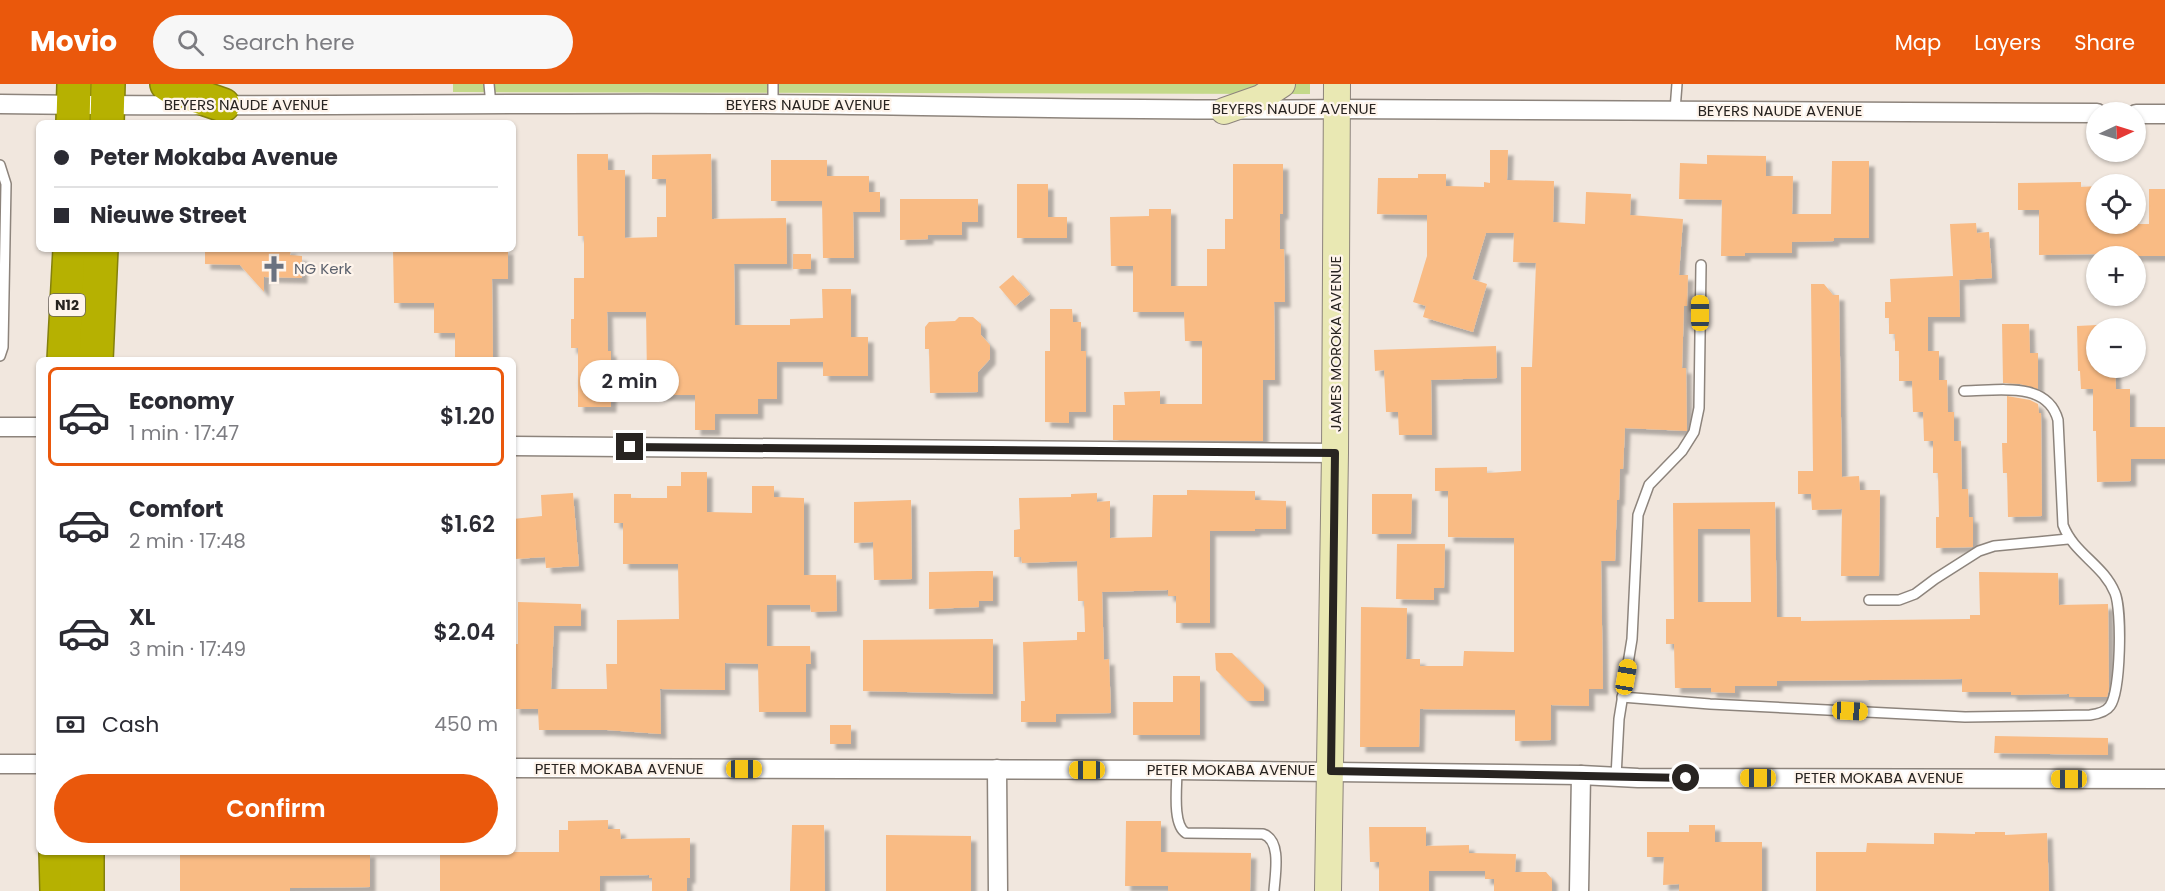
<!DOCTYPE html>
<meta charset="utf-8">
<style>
body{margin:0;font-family:Poppins,sans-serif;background:#f7f7f7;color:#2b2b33;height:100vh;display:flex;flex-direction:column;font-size:22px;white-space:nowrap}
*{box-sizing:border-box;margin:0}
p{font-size:20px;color:#7c7c81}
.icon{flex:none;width:33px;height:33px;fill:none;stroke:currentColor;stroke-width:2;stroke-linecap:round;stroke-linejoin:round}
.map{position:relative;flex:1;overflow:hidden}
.side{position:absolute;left:36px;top:273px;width:480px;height:498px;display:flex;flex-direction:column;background:#fff;border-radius:9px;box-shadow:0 2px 4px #0004}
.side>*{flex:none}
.hud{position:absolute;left:36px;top:36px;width:480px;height:132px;border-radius:9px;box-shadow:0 2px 4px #0004;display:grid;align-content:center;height:132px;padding:0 18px;background:#fff}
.needle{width:39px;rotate:86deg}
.fabs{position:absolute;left:2086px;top:18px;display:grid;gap:12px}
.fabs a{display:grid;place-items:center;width:60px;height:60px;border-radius:50%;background:#fff;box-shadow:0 2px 4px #0004;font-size:30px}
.end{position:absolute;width:27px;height:27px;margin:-14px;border:8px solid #282421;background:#fff;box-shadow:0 0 0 3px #fff}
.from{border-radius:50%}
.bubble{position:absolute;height:42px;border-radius:21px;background:#fff;box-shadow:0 2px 4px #0004;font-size:20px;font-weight:600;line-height:42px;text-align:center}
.car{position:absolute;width:18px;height:36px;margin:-18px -9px;border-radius:8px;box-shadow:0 0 4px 2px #0007;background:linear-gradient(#f5c518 24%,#345 0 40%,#f5c518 0 76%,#345 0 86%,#f5c518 0)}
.hud b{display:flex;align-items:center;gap:21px;height:57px;font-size:22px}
.hud b+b{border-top:2px solid #e1e1e2}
.hud i{width:15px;height:15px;background:#2b2b33}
ul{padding:10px 0 0;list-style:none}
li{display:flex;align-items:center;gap:18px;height:99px;margin:0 12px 9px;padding:0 6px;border:3px solid transparent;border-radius:9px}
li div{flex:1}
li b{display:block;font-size:22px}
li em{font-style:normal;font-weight:600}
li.selected{border-color:#ea580c}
li>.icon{width:54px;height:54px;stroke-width:1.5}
.pay{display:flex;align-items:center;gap:15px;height:66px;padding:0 18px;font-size:22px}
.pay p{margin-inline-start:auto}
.cta{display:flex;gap:12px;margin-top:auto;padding:12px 18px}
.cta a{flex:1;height:69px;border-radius:36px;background:#ea580c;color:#fff;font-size:24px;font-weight:600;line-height:69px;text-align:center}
header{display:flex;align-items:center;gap:36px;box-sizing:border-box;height:84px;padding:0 30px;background:#ea580c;color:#fff}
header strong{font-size:28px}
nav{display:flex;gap:33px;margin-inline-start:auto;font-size:21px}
.search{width:420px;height:54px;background:#f7f7f7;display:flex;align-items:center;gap:15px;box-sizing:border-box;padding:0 21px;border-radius:33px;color:#7c7c81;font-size:22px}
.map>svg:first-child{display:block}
.green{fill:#c4d98a}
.building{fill:#f9bb84;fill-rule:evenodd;filter:url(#shadow)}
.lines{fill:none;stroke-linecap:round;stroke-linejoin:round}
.lane-casing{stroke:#8d847c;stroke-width:12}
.street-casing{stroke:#8d847c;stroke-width:21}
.secondary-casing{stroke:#8d847c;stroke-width:28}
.highway-casing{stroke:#84800c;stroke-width:36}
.lane{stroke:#fff;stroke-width:9}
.street{stroke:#fff;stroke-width:18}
.secondary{stroke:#e9e8b3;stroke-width:26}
.highway{stroke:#b6b101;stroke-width:33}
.route{stroke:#282421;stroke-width:8}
.labels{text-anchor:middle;stroke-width:4.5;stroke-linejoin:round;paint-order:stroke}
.shield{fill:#fef4eb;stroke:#68625e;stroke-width:1.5}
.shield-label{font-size:14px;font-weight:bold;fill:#282421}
.street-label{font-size:15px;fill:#282421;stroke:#fef4eb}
.worship-label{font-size:15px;fill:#5b616d;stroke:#fef4eb;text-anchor:start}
</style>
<header>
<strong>Movio</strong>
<div class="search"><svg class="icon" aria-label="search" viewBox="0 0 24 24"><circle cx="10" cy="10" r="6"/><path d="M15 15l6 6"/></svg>Search here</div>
<nav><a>Map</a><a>Layers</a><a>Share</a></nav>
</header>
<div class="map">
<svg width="2165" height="807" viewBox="0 0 2165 807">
<defs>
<filter id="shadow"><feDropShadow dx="5.5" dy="5.5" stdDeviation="1.5" flood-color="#0004"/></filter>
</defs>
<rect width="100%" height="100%" fill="#f1e7de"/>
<path class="green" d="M 453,0 L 1310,0 L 1310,10 L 453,8 Z"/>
<g class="building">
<path d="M 1490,66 L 1508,66 L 1507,96 L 1554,97 L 1553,138 L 1585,140 L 1586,108 L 1631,110 L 1630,131 L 1683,135 L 1679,191 L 1688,191 L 1687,222 L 1684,222 L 1682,284 L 1686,284 L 1687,347 L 1625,344 L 1623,385 L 1620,385 L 1619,416 L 1617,416 L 1615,477 L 1601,477 L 1603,605 L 1589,605 L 1589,622 L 1551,621 L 1551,656 L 1515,657 L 1515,626 L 1420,625 L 1419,663 L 1360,663 L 1361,523 L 1407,524 L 1406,575 L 1420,575 L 1420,582 L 1463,582 L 1464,567 L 1514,568 L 1514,454 L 1448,453 L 1448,407 L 1435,407 L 1435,384 L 1487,383 L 1487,389 L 1521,387 L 1521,283 L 1532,283 L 1536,179 L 1513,178 L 1514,149 L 1486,149 L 1472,195 L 1487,200 L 1473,248 L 1423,233 L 1426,222 L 1413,218 L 1427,172 L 1427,131 L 1377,130 L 1378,94 L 1418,94 L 1418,90 L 1446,90 L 1446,102 L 1484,103 L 1484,98 L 1490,99 Z"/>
<path d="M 577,70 L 608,70 L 608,86 L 625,86 L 625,154 L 657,153 L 657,133 L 666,133 L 666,95 L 652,95 L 652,71 L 711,70 L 712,135 L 786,134 L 787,180 L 734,180 L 735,241 L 790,241 L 790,235 L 823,234 L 822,205 L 851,205 L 851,253 L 868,253 L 868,292 L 823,292 L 823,278 L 777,278 L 777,315 L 758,315 L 758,330 L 715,330 L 715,346 L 695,346 L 695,311 L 657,311 L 657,294 L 647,293 L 646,228 L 607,228 L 608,267 L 611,267 L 611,323 L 578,323 L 578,264 L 571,264 L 571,235 L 574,235 L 574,194 L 584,194 L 584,152 L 578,152 Z"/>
<path d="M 1707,71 L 1766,72 L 1766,92 L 1793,92 L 1792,130 L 1831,130 L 1832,77 L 1869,77 L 1869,154 L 1834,154 L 1834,157 L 1792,158 L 1792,169 L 1745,169 L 1745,172 L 1721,172 L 1722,116 L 1679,115 L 1680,79 L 1707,80 Z"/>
<path d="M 771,76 L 827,76 L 827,92 L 869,92 L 869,108 L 880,108 L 880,128 L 853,128 L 854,174 L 823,174 L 822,117 L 771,117 Z"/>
<path d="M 1233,80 L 1283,80 L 1283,130 L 1280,130 L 1280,165 L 1284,165 L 1285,218 L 1274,218 L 1275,296 L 1263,296 L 1263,357 L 1113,356 L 1113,321 L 1125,321 L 1124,308 L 1160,307 L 1160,320 L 1202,320 L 1202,257 L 1185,257 L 1184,228 L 1133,228 L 1133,182 L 1111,182 L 1110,133 L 1149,132 L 1149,125 L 1171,125 L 1171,202 L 1207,202 L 1207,165 L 1225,165 L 1225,135 L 1233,135 Z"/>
<path d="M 2081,98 L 2081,103 L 2097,102 L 2097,140 L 2149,140 L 2149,105 L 2165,105 L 2165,172 L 2097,172 L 2097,170 L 2039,171 L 2039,126 L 2018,126 L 2018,99 Z"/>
<path d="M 1017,100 L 1048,100 L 1048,133 L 1067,133 L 1067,154 L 1017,154 Z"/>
<path d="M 900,115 L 978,115 L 978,138 L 962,138 L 962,151 L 928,151 L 928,155 L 900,156 Z"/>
<path d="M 1976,139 L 1977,149 L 1989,148 L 1992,194 L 1959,196 L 1960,233 L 1928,233 L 1928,267 L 1939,267 L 1939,296 L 1947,296 L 1948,328 L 1954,328 L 1954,357 L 1961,357 L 1962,405 L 1968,405 L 1969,433 L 1973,433 L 1973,463 L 1936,464 L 1936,433 L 1939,433 L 1938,389 L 1933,389 L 1933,357 L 1924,357 L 1923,328 L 1913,328 L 1912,297 L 1899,297 L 1899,267 L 1895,267 L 1895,250 L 1889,250 L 1889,234 L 1885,234 L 1885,218 L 1891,218 L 1890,195 L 1953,192 L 1950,140 Z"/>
<path d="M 205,165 L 291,165 L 290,171 L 302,172 L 302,194 L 264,193 L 264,208 L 240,181 L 205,180 Z"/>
<path d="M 393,165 L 508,165 L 508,195 L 492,195 L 493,276 L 455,276 L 455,249 L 434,249 L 434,219 L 394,219 Z"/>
<rect x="793" y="170" width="18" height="15"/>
<path d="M 1013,191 L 1030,210 L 1015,222 L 999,203 Z"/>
<path d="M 1811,200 L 1824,200 L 1833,211 L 1839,211 L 1842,393 L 1859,392 L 1860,406 L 1880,406 L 1879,492 L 1841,492 L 1842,425 L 1812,426 L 1811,410 L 1798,410 L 1798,387 L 1813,387 Z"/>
<path d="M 1050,225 L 1072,225 L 1073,238 L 1081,238 L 1081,267 L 1086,267 L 1086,328 L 1069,328 L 1069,339 L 1045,338 L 1045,267 L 1050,267 Z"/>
<path d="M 959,233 L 973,233 L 981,240 L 981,251 L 990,261 L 990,275 L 978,288 L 978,308 L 930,309 L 929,265 L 925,265 L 925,243 L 929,238 L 955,237 Z"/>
<path d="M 2002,240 L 2029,240 L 2030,269 L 2038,269 L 2038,305 L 2020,300 L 2003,299 Z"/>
<path d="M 2097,241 L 2097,284 L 2115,284 L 2116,305 L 2130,305 L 2130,343 L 2165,343 L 2165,375 L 2131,375 L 2131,397 L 2097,398 L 2096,347 L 2093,347 L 2093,305 L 2081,305 L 2080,287 L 2078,287 L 2077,242 Z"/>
<path d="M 1496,262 L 1497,294 L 1431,296 L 1432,351 L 1399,351 L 1398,328 L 1386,328 L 1384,286 L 1375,287 L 1374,266 Z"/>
<path d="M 2007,312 L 2030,316 L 2038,320 L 2039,329 L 2041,329 L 2042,432 L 2008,433 L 2007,389 L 2003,389 L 2002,359 L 2007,359 Z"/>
<path d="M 681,388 L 707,388 L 707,428 L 752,429 L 752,402 L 774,402 L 774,413 L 804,414 L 804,491 L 836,491 L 837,527 L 811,528 L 810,521 L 767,521 L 767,562 L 810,562 L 811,580 L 806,580 L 806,628 L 759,628 L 758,580 L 725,579 L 725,606 L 660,605 L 661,650 L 607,646 L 539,646 L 538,625 L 514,625 L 514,560 L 518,560 L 518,518 L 581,520 L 581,542 L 554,542 L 551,605 L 607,605 L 606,580 L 617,580 L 617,536 L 679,535 L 678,480 L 623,480 L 623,439 L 614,439 L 614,410 L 631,410 L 631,414 L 667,414 L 667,402 L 681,402 Z"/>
<path d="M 1187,406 L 1255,407 L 1255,416 L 1286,417 L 1286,445 L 1255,445 L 1255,447 L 1210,447 L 1210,539 L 1176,539 L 1176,512 L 1168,512 L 1168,506 L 1102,508 L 1104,576 L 1109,575 L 1111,629 L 1056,630 L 1056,638 L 1021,638 L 1021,617 L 1025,617 L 1023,558 L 1077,556 L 1077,548 L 1085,548 L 1084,517 L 1078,517 L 1077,477 L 1022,479 L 1021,473 L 1014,473 L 1014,446 L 1020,445 L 1019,414 L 1071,413 L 1071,410 L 1097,409 L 1097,418 L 1110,417 L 1110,454 L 1152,453 L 1153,411 L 1187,411 Z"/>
<path d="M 573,409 L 579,482 L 546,484 L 545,473 L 515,475 L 513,435 L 542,432 L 541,411 Z"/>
<path d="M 1372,410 L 1412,410 L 1411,450 L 1372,450 Z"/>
<path d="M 911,416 L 912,495 L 874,496 L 873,458 L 854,459 L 854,418 Z"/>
<path d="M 1775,418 L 1777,533 L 1801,533 L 1801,537 L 1970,535 L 1970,531 L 1980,531 L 1979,488 L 2058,489 L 2059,521 L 2108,520 L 2109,605 L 2107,613 L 2069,613 L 2069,610 L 2011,611 L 2011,608 L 1962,608 L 1962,595 L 1777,597 L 1777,602 L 1735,602 L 1735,609 L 1711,608 L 1711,604 L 1675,604 L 1674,560 L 1666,560 L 1666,535 L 1674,535 L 1673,419 ZM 1698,445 L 1750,445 L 1751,518 L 1698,518 Z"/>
<path d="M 1397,460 L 1445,460 L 1444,504 L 1434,504 L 1434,516 L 1396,515 Z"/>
<path d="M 978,487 L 993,487 L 993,517 L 979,517 L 979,523 L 929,525 L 929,488 Z"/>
<path d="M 993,555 L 993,610 L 863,607 L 863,556 Z"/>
<path d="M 1215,569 L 1232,569 L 1264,601 L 1264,617 L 1247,617 L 1216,586 Z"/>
<path d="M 1173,592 L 1200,592 L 1200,651 L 1133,651 L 1133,618 L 1173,618 Z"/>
<rect x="830" y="641" width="21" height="19"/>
<path d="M 1995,652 L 2108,654 L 2108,671 L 1994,669 Z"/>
<path d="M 608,736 L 608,745 L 620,745 L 621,755 L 690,754 L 690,794 L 687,794 L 687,807 L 652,807 L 652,794 L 649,794 L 649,791 L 600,792 L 600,807 L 440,807 L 440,768 L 559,768 L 559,746 L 568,746 L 568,737 Z"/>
<path d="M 1126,737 L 1161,737 L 1161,768 L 1251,769 L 1250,807 L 1168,807 L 1168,802 L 1125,802 Z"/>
<path d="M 792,741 L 824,741 L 825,807 L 790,807 Z"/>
<path d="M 1689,741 L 1715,741 L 1715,758 L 1762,758 L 1762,807 L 1679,807 L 1679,800 L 1663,801 L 1664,773 L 1647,773 L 1647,748 L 1689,748 Z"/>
<path d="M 1369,743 L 1426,743 L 1426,762 L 1469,761 L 1469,769 L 1516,770 L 1515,788 L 1546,788 L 1552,795 L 1552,807 L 1494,807 L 1494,795 L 1485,795 L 1485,787 L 1429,787 L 1429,807 L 1379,807 L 1379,778 L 1370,778 Z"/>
<path d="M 1975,748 L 2005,748 L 2005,751 L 2047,749 L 2049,807 L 1816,807 L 1816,768 L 1866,768 L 1867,759 L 1934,760 L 1934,749 L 1975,750 Z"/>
<path d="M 886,751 L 971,752 L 971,807 L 886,807 Z"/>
<path d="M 180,768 L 370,768 L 370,803 L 290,804 L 290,807 L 180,807 Z"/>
</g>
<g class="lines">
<defs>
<g id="lane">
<path d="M 489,0 L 491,21"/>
<path d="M 773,20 L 773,0"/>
<path d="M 1675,26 L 1677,0"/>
<path d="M 0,81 L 6,100 L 3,263 L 0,272"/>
<path d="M 1869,516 L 1899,516 L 1915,510 L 1935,495 L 1979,467 L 1994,462 L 2068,455"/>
<path d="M 1622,613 L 1710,620 L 1965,633 L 2090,631 C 2097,630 2106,628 2110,622 C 2121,607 2122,526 2115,509 C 2103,480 2074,470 2063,441 L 2058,336 C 2047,296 1997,307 1964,307"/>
<path d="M 1177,686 C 1177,702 1172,741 1186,749 L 1263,750 C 1282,756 1275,791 1274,807"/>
<path d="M 1616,693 L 1619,635 L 1632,555 L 1638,431 L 1649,401 L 1682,367 L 1694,348 L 1699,324 L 1701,181"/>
</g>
<g id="street">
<path d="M 0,20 C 251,24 501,18 752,20 C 947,21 1141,28 1336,25 L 2097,29"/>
<path d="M 2136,30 L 2165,30"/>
<path d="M 0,343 L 39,343"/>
<path d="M 513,362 L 1335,369"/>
<path d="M 0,680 L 39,680"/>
<path d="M 513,684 L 1177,686 L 1581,691 L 1638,694 L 2165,695"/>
<path d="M 997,685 L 998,807"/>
<path d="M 1579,807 L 1581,691"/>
</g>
<g id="secondary">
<path d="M 1224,27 L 1261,14 L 1282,0"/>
<path d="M 1328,807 L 1335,369 L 1337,0"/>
</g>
<g id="highway">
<path d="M 167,0 L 173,4 L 223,21"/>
<path d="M 73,39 L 74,0"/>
<path d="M 107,39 L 108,0"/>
<path d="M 64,276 L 70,165"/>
<path d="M 96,276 L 101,165"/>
<path d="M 56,768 L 57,807"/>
<path d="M 87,768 L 87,807"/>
</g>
</defs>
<use href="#lane" class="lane-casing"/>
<use href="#street" class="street-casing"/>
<use href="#secondary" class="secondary-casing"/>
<use href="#highway" class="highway-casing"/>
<use href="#lane" class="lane"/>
<use href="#street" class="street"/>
<use href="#secondary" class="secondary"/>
<use href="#highway" class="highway"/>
</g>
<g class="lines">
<path class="route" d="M 630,363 L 1335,369 L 1331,687 L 1686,694"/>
</g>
<defs>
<symbol id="church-bare" viewBox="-9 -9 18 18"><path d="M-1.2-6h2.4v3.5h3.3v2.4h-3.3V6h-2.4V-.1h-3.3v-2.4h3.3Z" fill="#6b7280" stroke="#fef4eb" stroke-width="2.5" paint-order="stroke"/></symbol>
</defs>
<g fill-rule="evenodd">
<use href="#church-bare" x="255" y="166" width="38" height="38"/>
</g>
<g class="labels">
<rect class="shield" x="49" y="210" width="36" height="22" rx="4.5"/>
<g class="shield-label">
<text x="67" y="226">N12</text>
</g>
<g class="street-label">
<text x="246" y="26">BEYERS NAUDE AVENUE</text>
<text x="808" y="26">BEYERS NAUDE AVENUE</text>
<text x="1294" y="30">BEYERS NAUDE AVENUE</text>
<text x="1780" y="32">BEYERS NAUDE AVENUE</text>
<text transform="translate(1336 260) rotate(-90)" y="5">JAMES MOROKA AVENUE</text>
<text x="619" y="690">PETER MOKABA AVENUE</text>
<text x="1231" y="691">PETER MOKABA AVENUE</text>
<text x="1879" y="699">PETER MOKABA AVENUE</text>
</g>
<g class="worship-label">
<text x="294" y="190">NG Kerk</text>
</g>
</g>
</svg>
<div class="fabs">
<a><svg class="needle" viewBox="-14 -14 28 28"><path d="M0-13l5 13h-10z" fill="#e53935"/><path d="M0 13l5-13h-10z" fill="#7c7c81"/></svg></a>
<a><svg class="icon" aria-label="locate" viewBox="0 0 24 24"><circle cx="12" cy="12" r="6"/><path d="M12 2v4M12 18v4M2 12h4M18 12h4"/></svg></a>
<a>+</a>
<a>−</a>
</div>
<i class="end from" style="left:1686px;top:694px"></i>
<i class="end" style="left:630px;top:363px"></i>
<div class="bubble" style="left:580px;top:276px;width:99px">2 min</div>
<i class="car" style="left:1700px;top:229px;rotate:0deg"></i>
<i class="car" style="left:1626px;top:593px;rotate:10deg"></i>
<i class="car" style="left:1850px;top:627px;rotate:93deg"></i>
<i class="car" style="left:744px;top:685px;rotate:90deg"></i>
<i class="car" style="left:1087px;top:686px;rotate:270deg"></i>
<i class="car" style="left:1758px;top:694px;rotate:270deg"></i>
<i class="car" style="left:2069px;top:695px;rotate:270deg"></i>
<div class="hud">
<b><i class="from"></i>Peter Mokaba Avenue</b>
<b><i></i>Nieuwe Street</b>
</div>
<section class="side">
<ul>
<li class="selected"><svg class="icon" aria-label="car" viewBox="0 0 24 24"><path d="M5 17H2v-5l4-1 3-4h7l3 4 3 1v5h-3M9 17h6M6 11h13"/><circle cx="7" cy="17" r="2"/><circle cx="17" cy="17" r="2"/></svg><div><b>Economy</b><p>1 min · 17:47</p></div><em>$1.20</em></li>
<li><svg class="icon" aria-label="car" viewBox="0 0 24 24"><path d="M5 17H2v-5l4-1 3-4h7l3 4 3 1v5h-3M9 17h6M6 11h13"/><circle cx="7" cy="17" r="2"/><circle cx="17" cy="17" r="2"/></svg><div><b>Comfort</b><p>2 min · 17:48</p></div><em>$1.62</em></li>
<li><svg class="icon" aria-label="car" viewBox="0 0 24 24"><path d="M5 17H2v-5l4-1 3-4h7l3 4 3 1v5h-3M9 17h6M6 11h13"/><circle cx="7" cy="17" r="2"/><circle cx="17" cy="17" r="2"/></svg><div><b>XL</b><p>3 min · 17:49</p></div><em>$2.04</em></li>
</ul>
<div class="pay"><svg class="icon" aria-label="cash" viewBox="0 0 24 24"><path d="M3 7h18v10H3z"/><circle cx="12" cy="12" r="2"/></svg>Cash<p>450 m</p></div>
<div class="cta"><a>Confirm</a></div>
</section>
</div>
